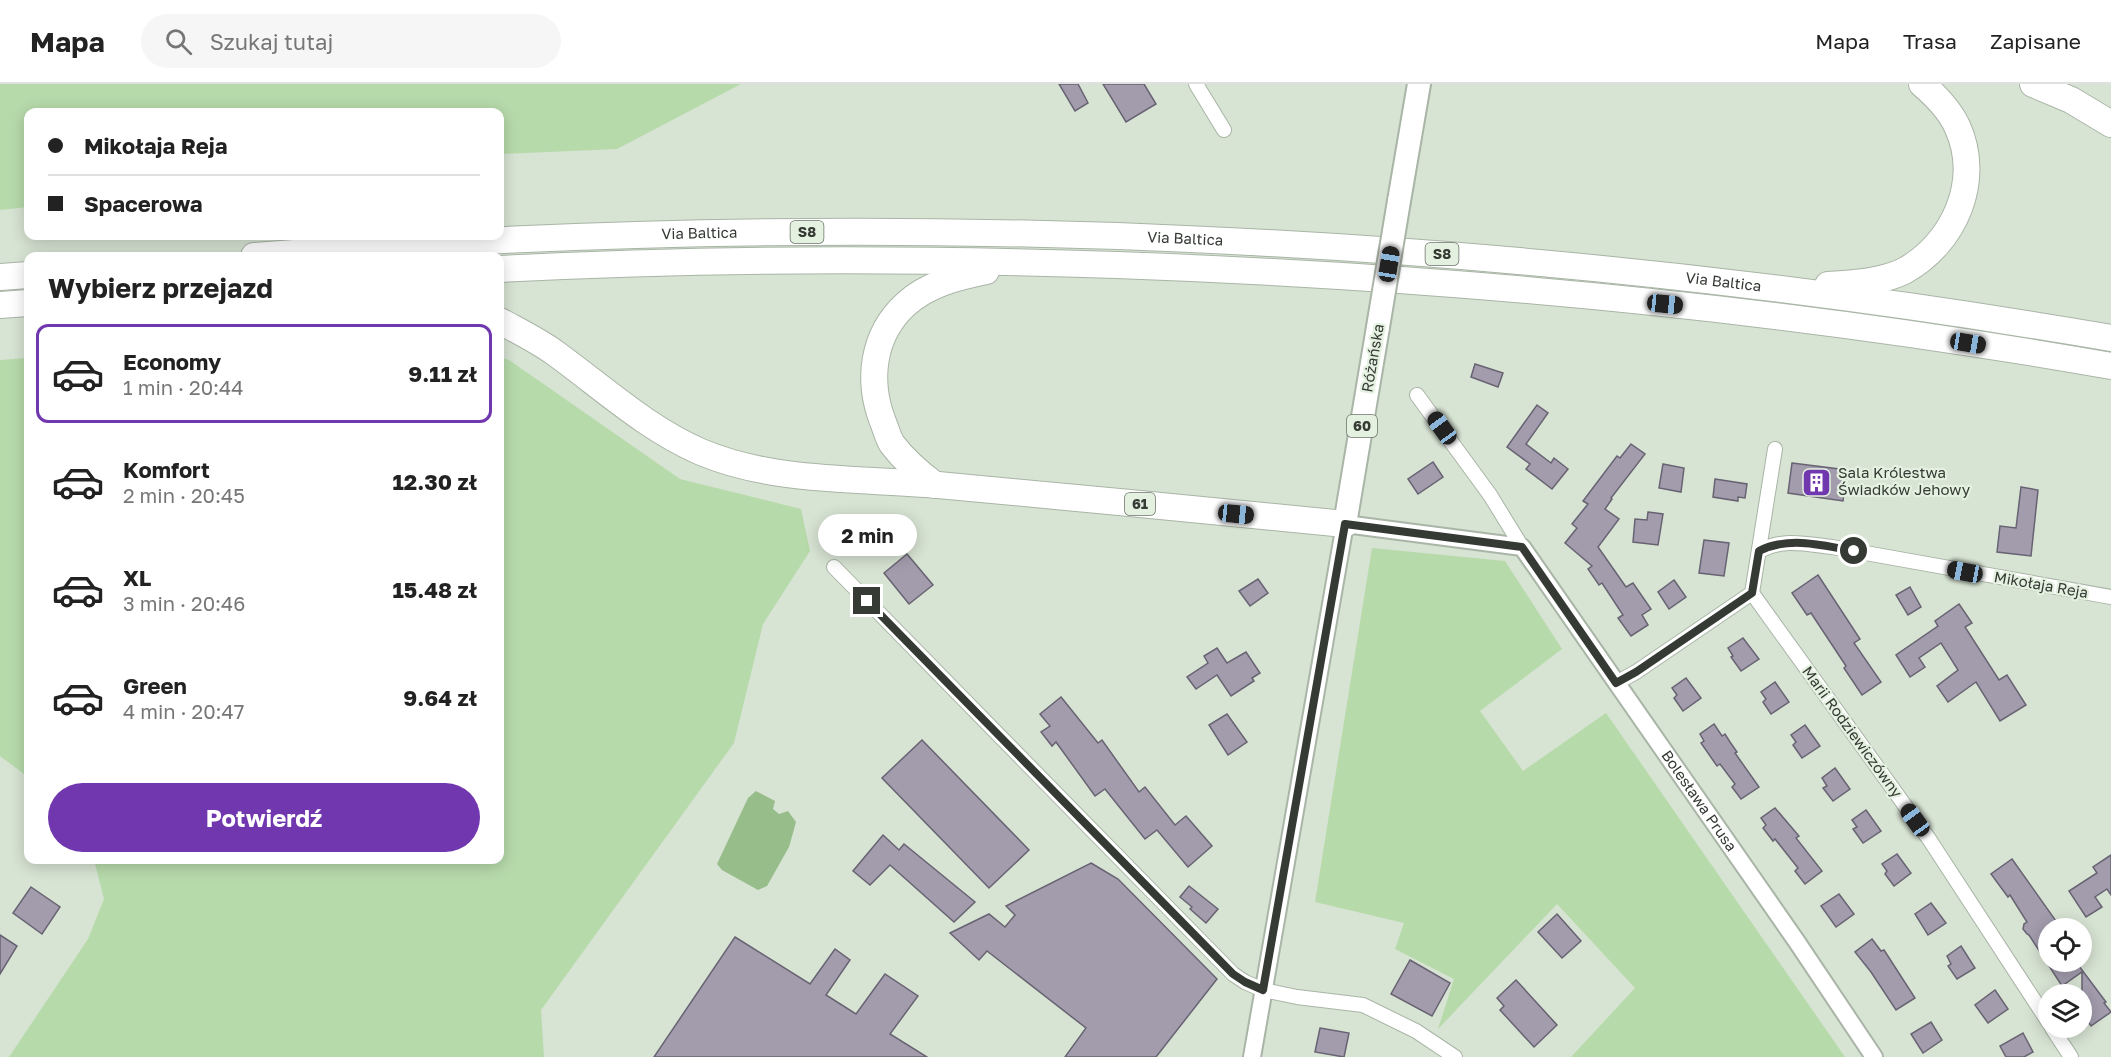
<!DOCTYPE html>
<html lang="pl">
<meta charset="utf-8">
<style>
body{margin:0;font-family:"Golos Text",sans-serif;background:#f6f6f6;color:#222;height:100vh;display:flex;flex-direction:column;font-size:22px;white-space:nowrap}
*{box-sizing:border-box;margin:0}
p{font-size:20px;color:#767676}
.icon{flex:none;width:33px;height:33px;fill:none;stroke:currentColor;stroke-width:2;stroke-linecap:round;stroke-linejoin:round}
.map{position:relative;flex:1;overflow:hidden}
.details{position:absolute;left:24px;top:168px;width:480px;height:612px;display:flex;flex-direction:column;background:#fff;border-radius:12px;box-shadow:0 3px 15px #0003}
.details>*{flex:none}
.guide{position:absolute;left:24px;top:24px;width:480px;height:132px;border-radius:12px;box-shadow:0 3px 15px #0003;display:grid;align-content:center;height:132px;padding:0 24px;background:#fff}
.fabs{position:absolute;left:2038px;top:834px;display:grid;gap:12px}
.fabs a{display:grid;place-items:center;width:54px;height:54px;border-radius:50%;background:#fff;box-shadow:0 3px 15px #0003;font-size:30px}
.end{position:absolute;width:27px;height:27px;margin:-14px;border:8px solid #353a34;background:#fff;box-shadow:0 0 0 3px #fff}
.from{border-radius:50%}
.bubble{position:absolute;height:42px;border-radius:21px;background:#fff;box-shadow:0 3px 15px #0003;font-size:20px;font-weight:700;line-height:42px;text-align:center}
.car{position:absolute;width:18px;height:36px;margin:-18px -9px;border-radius:8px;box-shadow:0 0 4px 2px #0007;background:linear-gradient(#222 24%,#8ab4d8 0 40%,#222 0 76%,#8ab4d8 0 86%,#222 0)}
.guide b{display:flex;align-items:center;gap:21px;height:57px;font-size:22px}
.guide b+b{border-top:2px solid #e0e0e0}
.guide i{width:15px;height:15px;background:#222}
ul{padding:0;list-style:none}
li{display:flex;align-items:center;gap:18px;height:99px;margin:0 12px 9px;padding:0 12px;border:3px solid transparent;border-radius:12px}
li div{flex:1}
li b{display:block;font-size:22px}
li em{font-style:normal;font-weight:700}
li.on{border-color:#7137ae}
li>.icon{width:54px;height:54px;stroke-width:1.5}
h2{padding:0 24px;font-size:27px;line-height:72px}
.primary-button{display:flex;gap:12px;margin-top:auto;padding:12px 24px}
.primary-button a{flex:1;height:69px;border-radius:36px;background:#7137ae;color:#fff;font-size:24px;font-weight:700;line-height:69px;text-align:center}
header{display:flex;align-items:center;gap:36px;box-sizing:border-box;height:84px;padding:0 30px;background:#fff;border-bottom:2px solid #e0e0e0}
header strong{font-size:28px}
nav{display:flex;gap:33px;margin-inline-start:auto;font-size:21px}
.search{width:420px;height:54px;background:#f6f6f6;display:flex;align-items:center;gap:15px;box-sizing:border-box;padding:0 21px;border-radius:33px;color:#767676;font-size:22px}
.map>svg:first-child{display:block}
.green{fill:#b7daab}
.water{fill:#96bd8a}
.building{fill:#a29cad;stroke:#686372;stroke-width:1.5}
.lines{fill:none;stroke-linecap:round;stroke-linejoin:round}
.minor-casing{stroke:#a9b5a6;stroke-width:16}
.tertiary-casing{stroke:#a9b5a6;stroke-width:20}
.primary-casing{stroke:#a9b5a6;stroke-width:26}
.motorway-casing{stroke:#a9b5a6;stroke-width:28}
.minor{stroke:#fff;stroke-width:14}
.tertiary{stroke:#fff;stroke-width:16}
.primary{stroke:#fff;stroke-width:22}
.motorway{stroke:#fff;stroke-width:26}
.primary-bridge-casing{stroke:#a9b5a6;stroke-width:26;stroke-linecap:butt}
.primary-bridge{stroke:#fff;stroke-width:22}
.route{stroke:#353a34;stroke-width:8}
.labels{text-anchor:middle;stroke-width:4.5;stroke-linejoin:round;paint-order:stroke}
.shield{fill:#e4f1e0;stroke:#6a7168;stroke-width:1.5}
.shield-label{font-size:14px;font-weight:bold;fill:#353a34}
.street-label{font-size:15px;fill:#353a34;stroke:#e4f1e0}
.poi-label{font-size:15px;fill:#353a34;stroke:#e4f1e0;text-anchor:start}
</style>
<header>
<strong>Mapa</strong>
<div class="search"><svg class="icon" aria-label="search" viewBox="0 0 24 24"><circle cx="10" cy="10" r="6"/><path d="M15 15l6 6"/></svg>Szukaj tutaj</div>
<nav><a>Mapa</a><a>Trasa</a><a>Zapisane</a></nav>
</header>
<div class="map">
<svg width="2111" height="973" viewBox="0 0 2111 973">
<rect width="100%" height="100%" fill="#d7e3d3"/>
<g class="green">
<path d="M 0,0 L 741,0 L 617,65 L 500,70 L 500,28 L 28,28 L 28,123 L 0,126 Z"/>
<path d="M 500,273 L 509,276 L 680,395 L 801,425 L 810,467 L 763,540 L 734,659 L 541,926 L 544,973 L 9,973 L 88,855 L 104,815 L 94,776 L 500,776 Z"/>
<path d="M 28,274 L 28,693 L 0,672 L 0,276 Z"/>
<path d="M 1372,464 L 1505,477 L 1562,565 L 1480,627 L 1523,687 L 1606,629 L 1845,973 L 1571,973 L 1635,904 L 1557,820 L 1438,945 L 1454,895 L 1395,865 L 1404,839 L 1315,818 Z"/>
</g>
<path class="water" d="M 756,707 L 775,717 L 773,725 L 779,730 L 788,727 L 796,738 L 789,763 L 767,802 L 758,806 L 722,786 L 717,780 L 748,714 Z"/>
<g class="building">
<path d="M 1059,0 L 1078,0 L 1088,19 L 1075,27 Z"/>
<path d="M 1103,0 L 1144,0 L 1156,20 L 1126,38 Z"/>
<path d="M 1475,280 L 1503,289 L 1498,303 L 1471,293 Z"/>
<path d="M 1537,321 L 1548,329 L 1526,360 L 1551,379 L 1554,374 L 1568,385 L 1552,405 L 1526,385 L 1530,380 L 1507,363 Z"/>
<path d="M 1631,360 L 1645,370 L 1611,414 L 1612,415 L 1605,425 L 1619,435 L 1598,463 L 1626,503 L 1633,499 L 1651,525 L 1642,531 L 1648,541 L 1631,552 L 1618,534 L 1623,531 L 1602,499 L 1599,501 L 1588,485 L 1592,482 L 1565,459 L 1577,444 L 1572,440 L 1588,420 L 1583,417 L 1617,372 L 1620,374 Z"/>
<path d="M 1433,378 L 1443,393 L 1418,410 L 1408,395 Z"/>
<path d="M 1792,379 L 1847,386 L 1843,417 L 1788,409 Z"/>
<path d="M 1663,380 L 1684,384 L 1681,408 L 1659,404 Z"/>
<path d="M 1715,395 L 1747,400 L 1745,414 L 1738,413 L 1738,417 L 1713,413 Z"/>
<path d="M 2021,403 L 2038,406 L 2031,472 L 1997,468 L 2000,442 L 2016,444 Z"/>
<path d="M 1648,428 L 1663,430 L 1658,461 L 1633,458 L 1635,435 L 1647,436 Z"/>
<path d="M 1704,456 L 1729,459 L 1724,492 L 1699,489 Z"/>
<path d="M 907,470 L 933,501 L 909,520 L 884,489 Z"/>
<path d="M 1818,491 L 1860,555 L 1854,559 L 1881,598 L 1862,611 L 1844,584 L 1846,582 L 1811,529 L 1807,531 L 1792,509 Z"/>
<path d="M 1258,495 L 1268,509 L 1250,522 L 1239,507 Z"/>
<path d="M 1674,496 L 1686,513 L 1669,525 L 1658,508 Z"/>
<path d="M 1910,503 L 1921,523 L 1908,531 L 1896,511 Z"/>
<path d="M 1959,520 L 1972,539 L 1965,543 L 1999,596 L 2007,591 L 2026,621 L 2000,637 L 1976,598 L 1948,618 L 1937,602 L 1958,586 L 1941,559 L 1919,574 L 1925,583 L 1910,593 L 1896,571 L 1938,542 L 1935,537 Z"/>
<path d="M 1743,554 L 1759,575 L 1741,587 L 1731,573 L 1733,572 L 1728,564 Z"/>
<path d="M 1217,564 L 1227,579 L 1246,568 L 1260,589 L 1252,594 L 1254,597 L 1231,612 L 1217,591 L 1196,605 L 1187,593 L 1208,579 L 1204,572 Z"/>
<path d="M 1686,594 L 1701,614 L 1683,627 L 1674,614 L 1677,611 L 1672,604 Z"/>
<path d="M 1775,598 L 1789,618 L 1771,630 L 1763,618 L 1766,615 L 1761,608 Z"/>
<path d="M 1061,613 L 1098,659 L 1102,656 L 1139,708 L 1145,703 L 1175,741 L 1186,732 L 1212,762 L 1188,783 L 1157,746 L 1145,755 L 1105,705 L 1095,712 L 1056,658 L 1052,662 L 1041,648 L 1050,642 L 1040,630 Z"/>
<path d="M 1227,630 L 1247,658 L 1228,671 L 1209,641 Z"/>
<path d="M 1714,640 L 1722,652 L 1725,650 L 1730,658 L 1737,668 L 1735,669 L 1759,703 L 1741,715 L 1732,703 L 1735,700 L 1720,680 L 1717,682 L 1701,659 L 1704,657 L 1700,650 Z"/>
<path d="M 1805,641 L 1820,662 L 1802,674 L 1793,661 L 1796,658 L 1791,651 Z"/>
<path d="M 922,656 L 1029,766 L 989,804 L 882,694 Z"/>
<path d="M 1835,684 L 1850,705 L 1833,717 L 1823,704 L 1827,702 L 1822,694 Z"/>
<path d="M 1775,724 L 1799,752 L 1796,754 L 1822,787 L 1805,800 L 1795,787 L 1798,784 L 1775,755 L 1773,757 L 1763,744 L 1766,741 L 1761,734 Z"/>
<path d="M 1866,726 L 1881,747 L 1863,759 L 1853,745 L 1857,743 L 1852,736 Z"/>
<path d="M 883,751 L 899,766 L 904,760 L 975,818 L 954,838 L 890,781 L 870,801 L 853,787 Z"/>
<path d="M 1897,770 L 1911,789 L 1894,802 L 1885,790 L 1887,787 L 1882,780 Z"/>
<path d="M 2111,771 L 2111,811 L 2107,805 L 2095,813 L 2102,823 L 2086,833 L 2069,807 L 2097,789 L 2093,783 Z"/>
<path d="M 2012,775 L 2056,837 L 2049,842 L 2049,878 L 2076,878 L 2106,918 L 2104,919 L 2111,928 L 2091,942 L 2082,928 L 2082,888 L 2062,902 L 2029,851 L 2027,850 L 2023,845 L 2024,840 L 2027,838 L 2010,811 L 2008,813 L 1991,790 Z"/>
<path d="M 1091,779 L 1118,795 L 1217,895 L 1156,973 L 1065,973 L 1086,944 L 987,867 L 979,876 L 950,849 L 989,830 L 1005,843 L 1015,831 L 1006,822 Z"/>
<path d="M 1189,802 L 1218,825 L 1206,839 L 1190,825 L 1192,823 L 1180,813 Z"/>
<path d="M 31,803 L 60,823 L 42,850 L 13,829 Z"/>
<path d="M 1839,810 L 1854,830 L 1836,843 L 1821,822 Z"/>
<path d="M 1931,819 L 1946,839 L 1928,851 L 1915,830 Z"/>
<path d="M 1557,830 L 1581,857 L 1562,874 L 1538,848 Z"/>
<path d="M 0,851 L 17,862 L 0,890 Z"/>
<path d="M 735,853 L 810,900 L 835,865 L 850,876 L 826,911 L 856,930 L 885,890 L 918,912 L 890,950 L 927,973 L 654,973 Z"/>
<path d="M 1872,855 L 1881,867 L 1884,866 L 1915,914 L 1896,926 L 1871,888 L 1855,868 Z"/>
<path d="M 1961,862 L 1975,884 L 1957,895 L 1948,882 L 1951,880 L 1947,872 Z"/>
<path d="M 1410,876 L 1450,899 L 1432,932 L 1391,910 Z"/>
<path d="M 1516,896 L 1557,941 L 1534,963 L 1500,926 L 1504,922 L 1497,914 Z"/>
<path d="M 1995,906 L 2008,925 L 1988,939 L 1975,921 Z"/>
<path d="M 1931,938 L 1942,956 L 1923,969 L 1911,950 Z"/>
<path d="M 1320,944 L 1349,949 L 1344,973 L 1315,968 Z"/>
<path d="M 2023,949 L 2033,968 L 2024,973 L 2006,973 L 2000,962 Z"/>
</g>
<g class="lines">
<defs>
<g id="minor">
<path d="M 1196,0 L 1224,46"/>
<path d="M 1417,311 L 1490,411 L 1522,463"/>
<path d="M 1759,467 C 1783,454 1806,460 1832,463 L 2111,513"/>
<path d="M 834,483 L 1233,890 L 1245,898 L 1263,906 L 1297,913 L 1363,921 L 1416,947 L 1455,973"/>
<path d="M 1752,509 L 1929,755 L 2049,939"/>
<path d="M 1616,599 L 1636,588 L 1752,509 L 1775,365"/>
<path d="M 2052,944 L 2071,973"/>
</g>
<g id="tertiary">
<path id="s1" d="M 1252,973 L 1345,440 L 1522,463 L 1797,858 L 1874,973"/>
</g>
<g id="primary">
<path d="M 1399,117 L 1419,0"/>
<path d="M 1345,440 L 1378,243"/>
</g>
<g id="motorway">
<path d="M 2033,0 L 2071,16 L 2111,40"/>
<path id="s2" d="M 254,172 C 873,122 1499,149 2111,254"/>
<path d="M 500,185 C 705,174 911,174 1117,181 C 1450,193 1783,224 2111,282"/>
<path d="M 0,193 L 28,191"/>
<path d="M 1828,201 C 1853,199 1882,198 1904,187 C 1955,159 1982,96 1957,42 C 1949,25 1936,12 1922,0"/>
<path d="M 0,221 L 28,219"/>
<path d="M 500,237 C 518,247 537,256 555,269 C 602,303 646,344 701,368 C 775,399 859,394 938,401 C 1074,413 1209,427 1345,440"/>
<path d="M 935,401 C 919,389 904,376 892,360 C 888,354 886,345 883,338 C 867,297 872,251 906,220 C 928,200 957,193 986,187"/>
</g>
</defs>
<use href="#minor" class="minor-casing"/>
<use href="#tertiary" class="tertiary-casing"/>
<use href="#primary" class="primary-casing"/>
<use href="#motorway" class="motorway-casing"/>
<use href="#minor" class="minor"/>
<use href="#tertiary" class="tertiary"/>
<use href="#primary" class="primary"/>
<use href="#motorway" class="motorway"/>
<defs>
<path id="primary-bridge" d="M 1378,243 L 1399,117"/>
</defs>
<use href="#primary-bridge" class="primary-bridge-casing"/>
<use href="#primary-bridge" class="primary-bridge"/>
</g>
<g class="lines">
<path class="route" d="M 867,517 L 1233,890 L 1245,898 L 1263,906 L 1345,440 L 1522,463 L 1616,599 L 1636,588 L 1752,509 L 1759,467 C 1788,452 1823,461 1854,467"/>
</g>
<defs>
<symbol id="building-square" viewBox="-11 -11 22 22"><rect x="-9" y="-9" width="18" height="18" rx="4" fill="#7137ae" stroke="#e4f1e0"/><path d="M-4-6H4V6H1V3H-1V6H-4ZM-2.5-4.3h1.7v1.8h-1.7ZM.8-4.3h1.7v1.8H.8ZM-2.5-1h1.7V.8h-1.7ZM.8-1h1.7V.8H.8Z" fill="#fff"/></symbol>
</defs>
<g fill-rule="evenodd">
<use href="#building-square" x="1800" y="382" width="33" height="33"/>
</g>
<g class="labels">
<g class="shield">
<rect x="790.5" y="137" width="33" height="22" rx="4.5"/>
<rect x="1425.5" y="159" width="33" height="22" rx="4.5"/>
<rect x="1347" y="331" width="30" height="22" rx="4.5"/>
<rect x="1125" y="409" width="30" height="22" rx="4.5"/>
</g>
<g class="shield-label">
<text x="807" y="153">S8</text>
<text x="1442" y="175">S8</text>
<text x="1362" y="347">60</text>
<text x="1140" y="425">61</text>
</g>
<g class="street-label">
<text dy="5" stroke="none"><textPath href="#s2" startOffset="446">Via Baltica</textPath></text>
<text dy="5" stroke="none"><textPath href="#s2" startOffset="932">Via Baltica</textPath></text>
<text dy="5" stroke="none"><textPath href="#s2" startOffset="1472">Via Baltica</textPath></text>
<text transform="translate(1373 274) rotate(-80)" y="5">Różańska</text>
<text transform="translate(2041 501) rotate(10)" y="5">Mikołaja Reja</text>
<text transform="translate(1852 648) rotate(54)" y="5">Marii Rodziewiczówny</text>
<text dy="5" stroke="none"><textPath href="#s1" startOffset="1029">Bolesława Prusa</textPath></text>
</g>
<g class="poi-label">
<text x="1838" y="394">Sala Królestwa<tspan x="1838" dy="17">Świadków Jehowy</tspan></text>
</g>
</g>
</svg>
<div class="fabs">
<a><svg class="icon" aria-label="locate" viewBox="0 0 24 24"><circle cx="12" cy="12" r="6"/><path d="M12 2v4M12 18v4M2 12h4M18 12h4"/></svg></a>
<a><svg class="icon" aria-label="layers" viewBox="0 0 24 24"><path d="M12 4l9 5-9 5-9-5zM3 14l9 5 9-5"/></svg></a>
</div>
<i class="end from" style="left:1854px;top:467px"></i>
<i class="end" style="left:867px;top:517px"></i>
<div class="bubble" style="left:818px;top:430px;width:99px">2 min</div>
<i class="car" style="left:1389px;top:180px;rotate:9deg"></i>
<i class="car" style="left:1665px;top:220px;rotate:96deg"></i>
<i class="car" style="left:1968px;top:259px;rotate:99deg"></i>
<i class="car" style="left:1442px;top:344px;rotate:324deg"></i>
<i class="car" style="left:1236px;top:430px;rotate:96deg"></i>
<i class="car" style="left:1965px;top:488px;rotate:281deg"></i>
<i class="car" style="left:1915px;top:736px;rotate:324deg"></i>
<div class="guide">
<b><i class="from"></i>Mikołaja Reja</b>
<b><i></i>Spacerowa</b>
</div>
<section class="details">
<h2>Wybierz przejazd</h2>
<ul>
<li class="on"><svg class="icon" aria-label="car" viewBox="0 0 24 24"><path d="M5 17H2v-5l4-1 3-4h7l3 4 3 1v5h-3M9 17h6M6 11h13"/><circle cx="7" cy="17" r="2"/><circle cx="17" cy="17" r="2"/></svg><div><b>Economy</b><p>1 min · 20:44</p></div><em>9.11 zł</em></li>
<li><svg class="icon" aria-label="car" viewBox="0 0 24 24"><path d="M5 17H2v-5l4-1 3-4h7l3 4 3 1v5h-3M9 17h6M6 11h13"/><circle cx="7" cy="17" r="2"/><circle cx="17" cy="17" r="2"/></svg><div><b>Komfort</b><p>2 min · 20:45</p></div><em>12.30 zł</em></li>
<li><svg class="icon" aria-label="car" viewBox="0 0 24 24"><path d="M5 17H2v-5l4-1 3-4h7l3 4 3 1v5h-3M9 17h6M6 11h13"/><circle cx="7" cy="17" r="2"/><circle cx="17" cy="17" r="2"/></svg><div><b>XL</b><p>3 min · 20:46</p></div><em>15.48 zł</em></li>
<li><svg class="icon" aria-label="car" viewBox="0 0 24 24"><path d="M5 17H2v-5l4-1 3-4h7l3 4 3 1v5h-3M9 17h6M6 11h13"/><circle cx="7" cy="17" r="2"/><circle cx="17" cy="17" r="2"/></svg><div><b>Green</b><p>4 min · 20:47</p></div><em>9.64 zł</em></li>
</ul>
<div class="primary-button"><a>Potwierdź</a></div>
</section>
</div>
